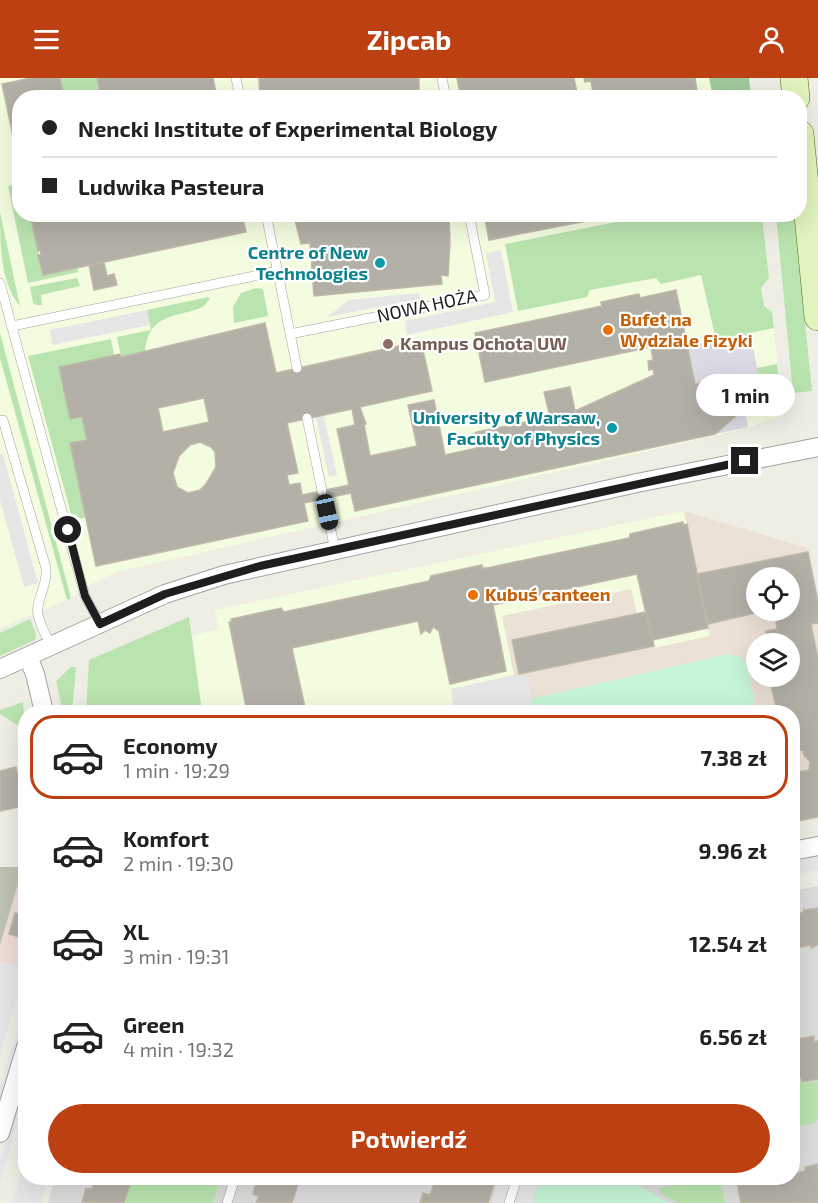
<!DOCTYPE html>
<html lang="pl">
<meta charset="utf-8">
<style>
body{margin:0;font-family:"Exo 2",sans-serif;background:#f6f6f6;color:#222;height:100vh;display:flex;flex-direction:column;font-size:22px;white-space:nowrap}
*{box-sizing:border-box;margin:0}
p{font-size:20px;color:#767676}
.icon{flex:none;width:33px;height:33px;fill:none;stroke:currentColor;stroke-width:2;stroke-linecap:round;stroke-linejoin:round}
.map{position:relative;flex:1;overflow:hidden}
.details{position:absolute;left:18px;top:627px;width:782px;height:480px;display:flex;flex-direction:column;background:#fff;border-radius:24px;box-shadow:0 6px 24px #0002}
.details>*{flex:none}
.top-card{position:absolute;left:12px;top:12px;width:795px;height:132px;border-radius:24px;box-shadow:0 6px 24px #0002;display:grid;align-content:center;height:132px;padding:0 30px;background:#fff}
.fabs{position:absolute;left:746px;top:489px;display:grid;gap:12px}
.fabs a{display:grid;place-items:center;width:54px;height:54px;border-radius:50%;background:#fff;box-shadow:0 6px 24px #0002;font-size:30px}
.end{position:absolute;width:27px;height:27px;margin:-14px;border:8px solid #1e1e1e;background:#fff;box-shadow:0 0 0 3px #fff}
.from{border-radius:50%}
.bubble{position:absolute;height:42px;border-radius:21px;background:#fff;box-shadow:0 6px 24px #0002;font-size:20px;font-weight:700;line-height:42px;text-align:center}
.car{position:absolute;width:18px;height:36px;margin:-18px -9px;border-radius:8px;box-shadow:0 0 4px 2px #0007;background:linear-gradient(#222 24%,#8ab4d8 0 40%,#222 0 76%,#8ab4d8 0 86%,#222 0)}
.top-card b{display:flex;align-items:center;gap:21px;height:57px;font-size:22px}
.top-card b+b{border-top:2px solid #e0e0e0}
.top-card i{width:15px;height:15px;background:#222}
ul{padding:10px 0 0;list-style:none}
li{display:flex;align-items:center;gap:18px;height:84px;margin:0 12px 9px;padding:0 18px;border:3px solid transparent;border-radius:24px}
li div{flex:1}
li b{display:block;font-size:22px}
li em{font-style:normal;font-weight:700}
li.selected{border-color:#bc4011}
li>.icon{width:54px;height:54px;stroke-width:1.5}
.cta{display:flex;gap:12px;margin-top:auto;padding:12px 30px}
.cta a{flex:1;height:69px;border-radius:36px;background:#bc4011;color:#fff;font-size:24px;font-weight:700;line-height:69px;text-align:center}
header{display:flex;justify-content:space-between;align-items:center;height:78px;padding:0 30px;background:#bc4011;color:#fff;font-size:27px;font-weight:700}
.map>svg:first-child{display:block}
.residential{fill:#dcdcdb}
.commercial{fill:#eeddd6}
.education{fill:#f4fce0}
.military{fill:#ebe1d5;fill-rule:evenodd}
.construction{fill:#bdc2b1}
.grass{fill:#bae4af}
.forest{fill:#9eca9d}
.park{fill:#c6f5d7}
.parking{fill:#e6e6e6}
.plaza{fill:#dcdae4}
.building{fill:#b3b0a8;stroke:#bfb9a9;stroke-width:1.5;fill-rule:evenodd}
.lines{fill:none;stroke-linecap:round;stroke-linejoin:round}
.service-casing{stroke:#a2a2a2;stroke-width:10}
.minor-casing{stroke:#a2a2a2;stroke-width:20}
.secondary-casing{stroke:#486d0e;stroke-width:28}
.service{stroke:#fff;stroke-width:9}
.minor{stroke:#fff;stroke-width:18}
.secondary{stroke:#e2f4bd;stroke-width:27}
.route{stroke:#1e1e1e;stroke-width:8}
.culture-dot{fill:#0f9aa8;stroke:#fff;stroke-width:2}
.food-dot{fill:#e8710a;stroke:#fff;stroke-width:2}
.education-dot{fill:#8d6e63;stroke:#fff;stroke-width:2}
.labels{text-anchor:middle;stroke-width:4.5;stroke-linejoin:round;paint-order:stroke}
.culture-label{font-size:18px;font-weight:bold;fill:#0d838f;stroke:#fff;text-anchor:end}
.street-label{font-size:18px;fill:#1e1e1e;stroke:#fff}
.food-label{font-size:18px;font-weight:bold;fill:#c56008;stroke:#fff;text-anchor:start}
.education-label{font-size:18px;font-weight:bold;fill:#785e54;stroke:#fff;text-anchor:start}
</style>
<header><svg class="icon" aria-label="menu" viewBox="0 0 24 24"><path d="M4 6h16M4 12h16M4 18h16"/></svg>Zipcab<svg class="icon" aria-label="person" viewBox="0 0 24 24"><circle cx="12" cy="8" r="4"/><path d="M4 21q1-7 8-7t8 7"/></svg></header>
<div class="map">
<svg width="818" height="1125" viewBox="0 0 818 1125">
<rect width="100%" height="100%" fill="#eeeee5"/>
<path class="residential" d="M 818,808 L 818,1125 L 48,1125 L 55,1100 L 792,1100 L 792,813 Z"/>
<path class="commercial" d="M 23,789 L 25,789 L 25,889 L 20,890 L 0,884 L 0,867 Z"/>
<g class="education">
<path d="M 0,0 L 749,0 L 751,19 L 20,20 L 20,136 L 762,137 L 769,200 L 761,210 L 764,228 L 772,234 L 783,337 L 740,352 L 116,494 L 88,508 L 67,522 L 0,550 Z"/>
<path d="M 684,433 L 710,558 L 654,570 L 653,562 L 637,536 L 631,511 L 514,597 L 451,611 L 455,634 L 202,634 L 192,558 L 218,551 L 215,532 Z"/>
</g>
<path class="military" d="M 684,433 L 807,470 L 818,524 L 818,739 L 792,744 L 792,634 L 455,634 L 451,611 L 514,597 L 502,538 L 631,511 L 637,536 L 653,561 L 655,570 L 710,558 ZM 756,500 L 789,500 L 789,532 L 756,532 ZM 756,566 L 789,566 L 789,598 L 756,598 Z"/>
<path class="construction" d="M 0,789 L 23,789 L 0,867 Z"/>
<g class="grass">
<path d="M 60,0 L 97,0 L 101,19 L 64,19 Z"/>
<path d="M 19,106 L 20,136 L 30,137 L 43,197 L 78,189 L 78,194 L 28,205 L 8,108 Z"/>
<path d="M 0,134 L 20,228 C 0,205 0,165 0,134 Z"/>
<path d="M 615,137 L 762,137 L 769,200 L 761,210 L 764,228 L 772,234 L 774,250 L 716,262 L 701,197 L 661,206 L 656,200 L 590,212 L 587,219 L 518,233 L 505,166 L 616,144 Z"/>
<path d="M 776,137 L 794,137 L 812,313 L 793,315 Z"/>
<path d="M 77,200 L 80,208 L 41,217 L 42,227 L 36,227 L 33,225 L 30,209 Z"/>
<path d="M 256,210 L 263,211 L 268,238 L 234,245 L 233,229 L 241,215 Z"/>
<path d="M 208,219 L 210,221 L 203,229 C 176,240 148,235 145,274 L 121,279 L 117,259 L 151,252 L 147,232 Z"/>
<path d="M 0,255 L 71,520 L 67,522 L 0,280 Z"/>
<path d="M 111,261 L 114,277 L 59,290 L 70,341 L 82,340 L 87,362 L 70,366 L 86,439 L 73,443 L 28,278 Z"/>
<path d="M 777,286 L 781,318 L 764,321 L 757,290 Z"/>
<path d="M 189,539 L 202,634 L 86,634 L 89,582 Z"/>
<path d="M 30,541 L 36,556 L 35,562 L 0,578 L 0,555 Z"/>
<path d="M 71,589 L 76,589 L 72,634 L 63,634 L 56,603 Z"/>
<path d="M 23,624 L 25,652 L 0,636 L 0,632 Z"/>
<path d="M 800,1000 L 801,1006 L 818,1003 L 818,1040 L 815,1045 L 792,1050 L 792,1002 Z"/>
<path d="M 132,1100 L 220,1100 L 213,1125 L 124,1125 Z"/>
<path d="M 710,1100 L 720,1101 L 725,1125 L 677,1125 L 659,1114 L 660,1110 Z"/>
</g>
<path class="forest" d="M 709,0 L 749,0 L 751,19 L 713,19 Z"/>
<g class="park">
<path d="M 728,576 L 741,579 L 748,590 L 756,634 L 533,634 L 531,621 Z"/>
<path d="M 541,1100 L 626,1100 L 668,1125 L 533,1125 Z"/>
</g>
<g class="parking">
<path d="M 501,172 L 513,234 L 407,257 L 405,243 L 495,224 L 486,175 Z"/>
<path d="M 419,215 L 420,221 L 327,239 L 349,222 Z"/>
<path d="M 147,232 L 150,247 L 52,267 L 50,252 Z"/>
<path d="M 313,288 L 337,397 L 329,399 L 305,290 Z"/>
<path d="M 0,376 L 3,376 L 38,505 L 24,509 L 0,422 Z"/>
<path d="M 514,597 L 528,598 L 533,634 L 455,634 L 451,611 Z"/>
<path d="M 818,776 L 818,792 L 792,797 L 792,781 Z"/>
<path d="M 0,884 L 26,889 L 0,977 Z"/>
<path d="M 25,925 L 25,944 L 0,1029 L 0,1010 Z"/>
<path d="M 25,997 L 25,1019 L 0,1104 L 0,1082 Z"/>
<path d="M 25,1081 L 26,1100 L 48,1100 L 41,1125 L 12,1125 Z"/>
<path d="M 499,1100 L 540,1100 L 533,1125 L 491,1125 Z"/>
</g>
<path class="plaza" d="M 750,255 L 765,328 L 755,330 L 746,338 L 748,349 L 706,358 L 688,268 Z"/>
<g class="building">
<path d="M 31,0 L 60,0 L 64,20 L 20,20 L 20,62 L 14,63 L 2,6 Z"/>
<path d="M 97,0 L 213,0 L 217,20 L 101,20 Z"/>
<path d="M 259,0 L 419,0 L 419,12 L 416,12 L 417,20 L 263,20 L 262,17 L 260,17 Z"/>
<path d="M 457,0 L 574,0 L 578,20 L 461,20 Z"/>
<path d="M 584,0 L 695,0 L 698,20 L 594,20 L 591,3 L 585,4 Z"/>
<path d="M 30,136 L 242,136 L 246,154 L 43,197 L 38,177 L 41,177 L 40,172 L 38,173 Z"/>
<path d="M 296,136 L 449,137 L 450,165 L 448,198 L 441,197 L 442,206 L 314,218 L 310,165 L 301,166 L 295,142 L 297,141 Z"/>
<path d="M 484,136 L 601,136 L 602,140 L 489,162 Z"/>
<path d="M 104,184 L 107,198 L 114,196 L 117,207 L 94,212 L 89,187 Z"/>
<path d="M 676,212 L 695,306 L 710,303 L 714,299 L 742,333 L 715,356 L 355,433 L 351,415 L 346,416 L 304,425 L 308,443 L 96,488 L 70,365 L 87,362 L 82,339 L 70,341 L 59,289 L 120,276 L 121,279 L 265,245 L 276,295 L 421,263 L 432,313 L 360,329 L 366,346 L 364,346 L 370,378 L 417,368 L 408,327 L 434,322 L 445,377 L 477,370 L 474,356 L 477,354 L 550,339 L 544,314 L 570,309 L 575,333 L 654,297 L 653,291 L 649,292 L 648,283 L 653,282 L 651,269 L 485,304 L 475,255 L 602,228 L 601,224 L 639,216 L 640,220 ZM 204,320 L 209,344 L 163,354 L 158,330 ZM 352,331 L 355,347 L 337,351 L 349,407 L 302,417 L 300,405 L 289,407 L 287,397 L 298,395 L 287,345 ZM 200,364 L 211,369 L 215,374 L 216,389 L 206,406 L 200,412 L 188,415 L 177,409 L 173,395 L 179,378 L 190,367 Z"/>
<path d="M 683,444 L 683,447 L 687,446 L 708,550 L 652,562 L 637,496 L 493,527 L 506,593 L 450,606 L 439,553 L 433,549 L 430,555 L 425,552 L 421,556 L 418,543 L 292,570 L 306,634 L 247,634 L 229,544 L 232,544 L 231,541 L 281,530 L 284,534 L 429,503 L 431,498 L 482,487 L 482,490 L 487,490 L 629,460 L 630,456 Z"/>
<path d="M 808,474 L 818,524 L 818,545 L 811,546 L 818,581 L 818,739 L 792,744 L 792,695 L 809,692 L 810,684 L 804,677 L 803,672 L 792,674 L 792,634 L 777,634 L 769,598 L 789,598 L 789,566 L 768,566 L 766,553 L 777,551 L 776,545 L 779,538 L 776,532 L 789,532 L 789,500 L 756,500 L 756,532 L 768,532 L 708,546 L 697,496 Z"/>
<path d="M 646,534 L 654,568 L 519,596 L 512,562 Z"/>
<path d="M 16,689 L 24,728 L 0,733 L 0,693 Z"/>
<path d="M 818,830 L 818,867 L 811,870 L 811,867 L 796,870 L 797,875 L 792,876 L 792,837 L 804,834 L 804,831 L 805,832 Z"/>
<path d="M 15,835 L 26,838 L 26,861 L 9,856 Z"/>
<path d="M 814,958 L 814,964 L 818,963 L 818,1001 L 802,1004 L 801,999 L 792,1001 L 792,967 L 795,966 L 794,962 Z"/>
<path d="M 818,1086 L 818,1125 L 741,1125 L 737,1104 L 752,1101 L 753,1104 L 767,1100 L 792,1100 L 792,1096 L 805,1093 L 805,1089 Z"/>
<path d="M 95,1100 L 132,1100 L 124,1125 L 82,1124 L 86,1110 L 92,1111 Z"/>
<path d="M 264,1100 L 300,1100 L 292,1125 L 256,1125 L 259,1118 L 253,1116 L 257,1101 L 263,1102 Z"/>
<path d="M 436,1100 L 496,1100 L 488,1125 L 420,1125 L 423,1115 L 430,1117 Z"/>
</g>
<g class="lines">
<defs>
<g id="service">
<path d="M 236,0 L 240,20"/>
<path d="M 442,0 L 446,20"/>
<path d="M 266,136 L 297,290"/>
<path d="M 0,205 L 85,518 L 100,546"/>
<path d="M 12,248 L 278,193"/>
<path d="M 290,256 L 485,217 L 469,136"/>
<path d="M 307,340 L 322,413"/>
<path d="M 0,343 L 3,342 L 46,490 C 48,508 35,523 38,537 C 40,547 47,559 51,568"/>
<path d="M 324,420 L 335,472"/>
<path d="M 227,1125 L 235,1100"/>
<path d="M 509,1125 L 517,1100"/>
</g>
<g id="minor">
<path d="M 28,579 L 35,596 L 44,634"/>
<path d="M 0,591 L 165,516 L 224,497 L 637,405 L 818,369"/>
<path d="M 792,773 L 818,768"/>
<path d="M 0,1055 L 26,969"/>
</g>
<g id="secondary">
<path d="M 794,0 L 796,20"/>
<path d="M 800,56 L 818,239"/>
</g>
</defs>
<use href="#service" class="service-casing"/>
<use href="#minor" class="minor-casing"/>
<use href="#secondary" class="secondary-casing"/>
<use href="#service" class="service"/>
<use href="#minor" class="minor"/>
<use href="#secondary" class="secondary"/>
</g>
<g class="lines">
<path class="route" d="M 68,452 L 85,518 L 100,546 L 165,516 L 260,488 L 745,383"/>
</g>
<g class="culture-dot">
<circle cx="380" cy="185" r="6"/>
<circle cx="612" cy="350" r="6"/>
</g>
<g class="food-dot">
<circle cx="608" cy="252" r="6"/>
<circle cx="473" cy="517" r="6"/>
</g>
<circle class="education-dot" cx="388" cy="266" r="6"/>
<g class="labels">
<g class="culture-label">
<text x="368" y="181">Centre of New<tspan x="368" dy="21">Technologies</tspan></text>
<text x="600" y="346">University of Warsaw,<tspan x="600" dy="21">Faculty of Physics</tspan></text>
</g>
<g class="street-label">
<text transform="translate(427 228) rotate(-12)" y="6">NOWA HOŻA</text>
</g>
<g class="food-label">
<text x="620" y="248">Bufet na<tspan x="620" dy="21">Wydziale Fizyki</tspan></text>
<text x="485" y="523">Kubuś canteen</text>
</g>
<g class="education-label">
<text x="400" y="272">Kampus Ochota UW</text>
</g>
</g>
</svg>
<div class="fabs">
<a><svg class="icon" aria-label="locate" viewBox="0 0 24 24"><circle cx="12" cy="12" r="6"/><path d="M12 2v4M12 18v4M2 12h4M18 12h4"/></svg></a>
<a><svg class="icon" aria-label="layers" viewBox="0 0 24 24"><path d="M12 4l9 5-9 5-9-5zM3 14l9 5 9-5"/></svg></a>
</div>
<i class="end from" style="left:68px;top:452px"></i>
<i class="end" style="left:745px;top:383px"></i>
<div class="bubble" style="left:696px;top:296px;width:99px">1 min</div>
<i class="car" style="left:327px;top:434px;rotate:168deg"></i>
<div class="top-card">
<b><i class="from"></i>Nencki Institute of Experimental Biology</b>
<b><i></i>Ludwika Pasteura</b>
</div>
<section class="details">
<ul>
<li class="selected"><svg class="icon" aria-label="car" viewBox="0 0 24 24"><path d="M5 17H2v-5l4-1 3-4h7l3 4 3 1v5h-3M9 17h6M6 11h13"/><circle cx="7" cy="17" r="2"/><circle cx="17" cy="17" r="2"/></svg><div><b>Economy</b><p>1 min · 19:29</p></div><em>7.38 zł</em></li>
<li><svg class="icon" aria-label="car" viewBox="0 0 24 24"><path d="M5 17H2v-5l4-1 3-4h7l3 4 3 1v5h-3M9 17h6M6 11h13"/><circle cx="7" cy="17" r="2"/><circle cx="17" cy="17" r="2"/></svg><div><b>Komfort</b><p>2 min · 19:30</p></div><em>9.96 zł</em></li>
<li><svg class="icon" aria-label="car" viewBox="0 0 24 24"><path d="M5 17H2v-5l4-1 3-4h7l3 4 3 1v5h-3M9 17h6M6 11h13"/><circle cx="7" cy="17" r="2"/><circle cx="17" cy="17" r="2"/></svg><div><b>XL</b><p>3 min · 19:31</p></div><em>12.54 zł</em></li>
<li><svg class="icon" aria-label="car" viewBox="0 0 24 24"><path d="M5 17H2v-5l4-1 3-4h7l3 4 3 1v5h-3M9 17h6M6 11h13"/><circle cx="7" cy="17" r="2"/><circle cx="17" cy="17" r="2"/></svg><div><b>Green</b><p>4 min · 19:32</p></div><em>6.56 zł</em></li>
</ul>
<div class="cta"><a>Potwierdź</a></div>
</section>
</div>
